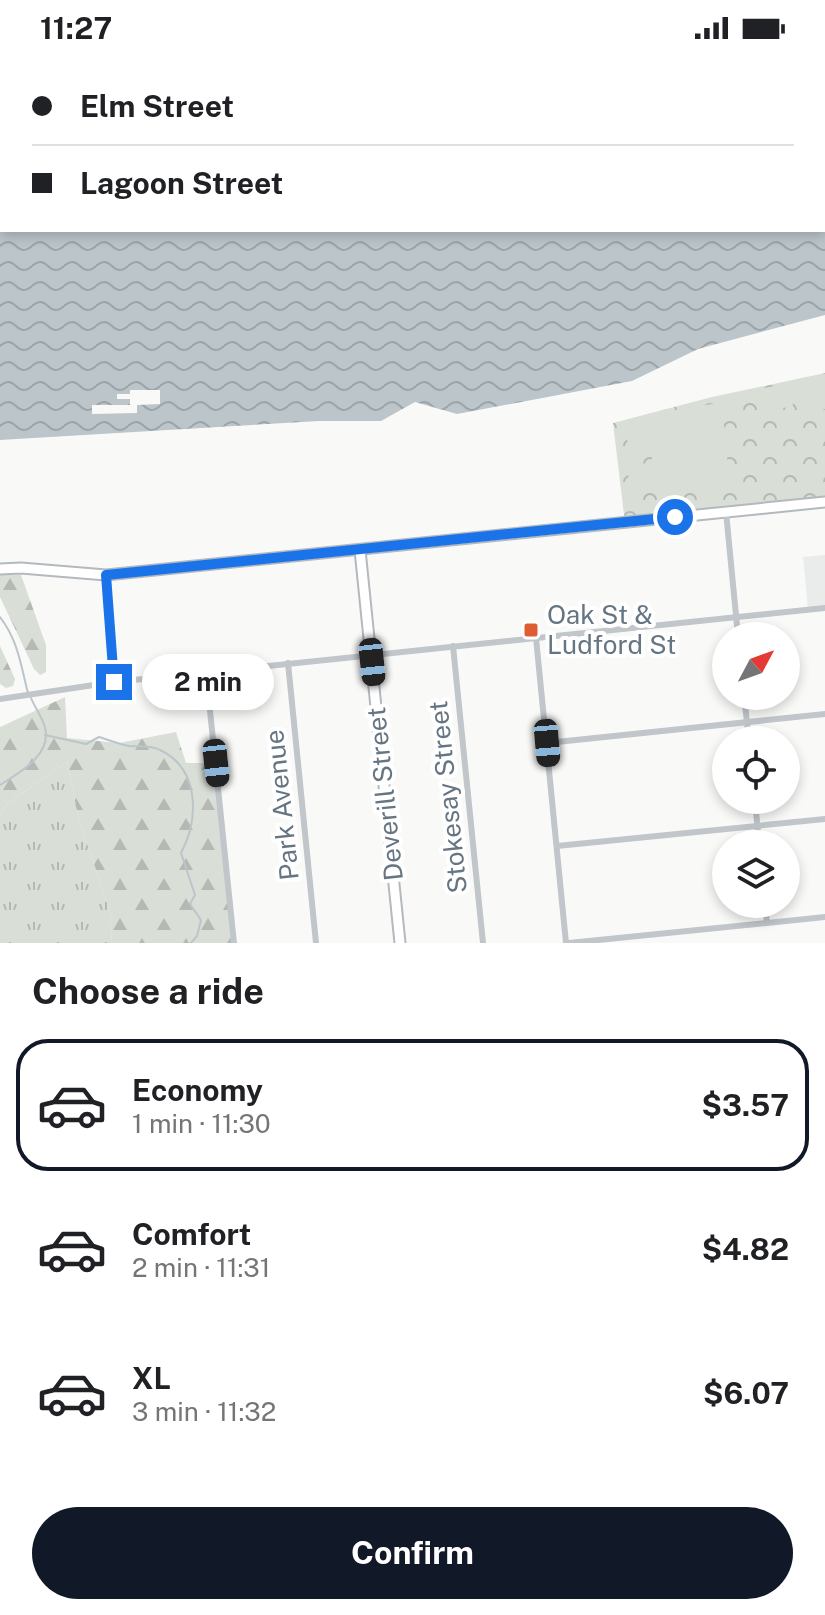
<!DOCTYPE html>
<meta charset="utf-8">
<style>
body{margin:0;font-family:"Public Sans",sans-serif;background:#f2f2f2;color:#202124;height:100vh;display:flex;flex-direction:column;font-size:30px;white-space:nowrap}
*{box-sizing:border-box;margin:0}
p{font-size:26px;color:#757577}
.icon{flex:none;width:44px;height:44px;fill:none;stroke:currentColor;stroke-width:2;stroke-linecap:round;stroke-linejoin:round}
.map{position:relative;height:887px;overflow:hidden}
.panel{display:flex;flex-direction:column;background:#fff;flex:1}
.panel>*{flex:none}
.top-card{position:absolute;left:0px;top:0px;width:826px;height:176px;box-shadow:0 4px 12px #0003;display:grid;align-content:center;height:176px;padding:0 32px;background:#fff}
.needle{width:52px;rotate:49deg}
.controls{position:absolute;left:712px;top:566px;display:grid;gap:16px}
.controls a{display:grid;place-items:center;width:88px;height:88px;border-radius:50%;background:#fff;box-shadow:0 4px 12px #0003;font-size:40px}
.end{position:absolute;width:36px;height:36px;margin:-18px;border:10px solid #1a73e8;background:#fff;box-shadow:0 0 0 4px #fff}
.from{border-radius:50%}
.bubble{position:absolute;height:56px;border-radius:28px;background:#fff;box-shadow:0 4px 12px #0003;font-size:26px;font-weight:700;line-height:56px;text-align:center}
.car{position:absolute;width:24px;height:48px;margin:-24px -12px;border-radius:10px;box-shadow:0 0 6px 2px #0007;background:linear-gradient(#222 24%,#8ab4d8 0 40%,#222 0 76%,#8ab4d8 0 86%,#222 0)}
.top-card b{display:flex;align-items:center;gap:28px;height:76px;font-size:30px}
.top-card b+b{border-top:2px solid #e0e0e0}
.top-card i{width:20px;height:20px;background:#202124}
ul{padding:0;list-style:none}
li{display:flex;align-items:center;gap:24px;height:132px;margin:0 16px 12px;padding:0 16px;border:4px solid transparent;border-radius:32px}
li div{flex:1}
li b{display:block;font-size:30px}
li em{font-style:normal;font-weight:700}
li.current{border-color:#111827}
li>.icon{width:72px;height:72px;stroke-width:1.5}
h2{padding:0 32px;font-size:36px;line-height:96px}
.button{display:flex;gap:16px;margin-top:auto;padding:16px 32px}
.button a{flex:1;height:92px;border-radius:48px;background:#111827;color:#fff;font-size:32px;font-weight:700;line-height:92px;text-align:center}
.status{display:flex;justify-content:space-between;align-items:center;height:56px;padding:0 40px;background:#fff;direction:ltr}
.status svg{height:22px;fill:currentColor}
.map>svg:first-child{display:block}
.built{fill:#eaebeb}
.grass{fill:url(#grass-tufts)}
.forest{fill:url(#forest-firs)}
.park{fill:url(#park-crowns)}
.pitch{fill:#d9ded7}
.water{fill:url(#water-waves);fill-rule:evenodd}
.pier{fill:#f9faf8}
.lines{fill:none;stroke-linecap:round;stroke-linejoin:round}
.stream{stroke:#bbc5ca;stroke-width:2}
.secondary-casing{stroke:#b4b9be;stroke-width:13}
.minor{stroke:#c1c6ca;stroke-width:6}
.secondary{stroke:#fff;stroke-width:9}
.route{stroke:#1a73e8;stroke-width:10}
.poi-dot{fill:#de5d33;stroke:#fff;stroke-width:3}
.labels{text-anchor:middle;stroke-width:8;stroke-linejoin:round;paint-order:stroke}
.poi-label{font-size:26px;fill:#667582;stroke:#fff;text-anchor:start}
.street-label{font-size:26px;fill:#667582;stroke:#fff}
</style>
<div class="status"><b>11:27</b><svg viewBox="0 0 49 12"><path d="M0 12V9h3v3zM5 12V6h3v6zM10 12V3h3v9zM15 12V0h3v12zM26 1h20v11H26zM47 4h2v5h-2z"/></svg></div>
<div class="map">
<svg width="825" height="887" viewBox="0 0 825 887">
<defs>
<pattern id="grass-tufts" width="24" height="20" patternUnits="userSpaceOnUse" patternTransform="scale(2)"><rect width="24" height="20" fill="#d9ded7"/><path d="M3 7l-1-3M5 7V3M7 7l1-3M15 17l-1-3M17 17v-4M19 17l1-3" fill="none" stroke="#b4b9b4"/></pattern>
<pattern id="forest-firs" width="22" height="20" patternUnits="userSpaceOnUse" patternTransform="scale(2)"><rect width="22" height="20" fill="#d9ded7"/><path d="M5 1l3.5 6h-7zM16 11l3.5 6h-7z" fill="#b4b9b4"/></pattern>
<pattern id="park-crowns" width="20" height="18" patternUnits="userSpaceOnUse" patternTransform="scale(2)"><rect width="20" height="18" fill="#d9ded7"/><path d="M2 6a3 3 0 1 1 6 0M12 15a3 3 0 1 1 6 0" fill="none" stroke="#b4b9b4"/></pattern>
<pattern id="water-waves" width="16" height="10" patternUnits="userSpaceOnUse" patternTransform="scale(2)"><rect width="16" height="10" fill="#bbc5ca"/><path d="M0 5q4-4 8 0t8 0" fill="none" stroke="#9ca5a9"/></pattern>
</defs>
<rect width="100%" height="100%" fill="#f9faf8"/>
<path class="built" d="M 825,499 L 825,552 L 808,554 L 803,501 Z"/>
<path class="grass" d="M 67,706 L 78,760 L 110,856 L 112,887 L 0,887 L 0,758 L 8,747 Z"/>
<g class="forest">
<path d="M 0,518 L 21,519 L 46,589 L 46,616 L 40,619 L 34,613 L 0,541 Z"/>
<path d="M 0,590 L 15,623 L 13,630 L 6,632 L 0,628 Z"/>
<path d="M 65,641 L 67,682 L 119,687 L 176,676 L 186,707 L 216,707 L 234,887 L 112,887 L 110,856 L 78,760 L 67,706 L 8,747 L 0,758 L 0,671 Z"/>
</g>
<path class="park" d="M 825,317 L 825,446 L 625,467 L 613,367 L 712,341 Z"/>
<g class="pitch">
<path d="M 825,320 L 825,353 L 805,357 L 798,326 Z"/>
<path d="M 788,327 L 793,350 L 764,356 L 759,333 Z"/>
<path d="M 722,346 L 730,434 L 653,437 L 652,425 L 630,429 L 627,411 L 651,406 L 653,397 L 631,401 L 624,369 L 670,359 L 672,362 L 691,352 Z"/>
</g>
<path class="water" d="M 0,0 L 825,0 L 825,259 L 698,293 L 632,325 L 457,358 L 415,346 L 381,365 L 319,365 L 0,384 ZM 2,2 L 824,2 L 824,174 L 2,174 Z"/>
<path class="pier" d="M 130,334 L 160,334 L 160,348 L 137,349 L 137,357 L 92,358 L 92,349 L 130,349 L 130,343 L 117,343 L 117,338 L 130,338 Z"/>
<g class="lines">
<g class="stream">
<path d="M 0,561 C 18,584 21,610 28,637"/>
<path d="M 45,679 L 86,688 L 99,681 C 109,684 119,688 129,690 C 139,691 151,689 160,694 C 200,713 199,763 181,797 L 195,839 L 190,848 L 201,864 L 197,880 L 191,887"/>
<path d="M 0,729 C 19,717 52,699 45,672 C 43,662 35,652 31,642"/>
</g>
<defs>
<g id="secondary">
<path d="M 360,494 L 400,887"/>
<path d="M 0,513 L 21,512 L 106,519 L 825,446"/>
</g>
</defs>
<use href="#secondary" class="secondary-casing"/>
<g class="minor">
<path d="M 726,456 L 738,580"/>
<path d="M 106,519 L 114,626"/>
<path d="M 536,582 L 566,887"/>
<path d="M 453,590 L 483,887"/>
<path d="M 288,607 L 316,887"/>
<path d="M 206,616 L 234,887"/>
<path d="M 744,640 L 749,684"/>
<path d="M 0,643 L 114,626 L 825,552"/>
<path d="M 547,687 L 825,658"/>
<path d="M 755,744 L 759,788"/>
<path d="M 557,790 L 825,763"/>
<path d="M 765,848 L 767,867"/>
<path d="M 569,887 L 825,861"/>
</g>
<use href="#secondary" class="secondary"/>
</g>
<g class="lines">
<path class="route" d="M 114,626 L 106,519 L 675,461"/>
</g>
<rect class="poi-dot" x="523" y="566" width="16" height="16" rx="4"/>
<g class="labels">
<g class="poi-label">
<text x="547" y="568">Oak St &amp;<tspan x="547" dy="30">Ludford St</tspan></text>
</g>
<g class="street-label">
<text transform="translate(385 738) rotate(-96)" y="9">Deverill Street</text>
<text transform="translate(448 741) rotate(-96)" y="9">Stokesay Street</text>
<text transform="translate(282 749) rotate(-96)" y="9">Park Avenue</text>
</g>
</g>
</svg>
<div class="controls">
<a><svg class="needle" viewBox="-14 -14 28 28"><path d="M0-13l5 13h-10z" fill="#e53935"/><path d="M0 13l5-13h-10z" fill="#757577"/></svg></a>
<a><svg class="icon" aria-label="locate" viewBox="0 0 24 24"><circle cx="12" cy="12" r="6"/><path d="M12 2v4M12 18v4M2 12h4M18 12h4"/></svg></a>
<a><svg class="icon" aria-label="layers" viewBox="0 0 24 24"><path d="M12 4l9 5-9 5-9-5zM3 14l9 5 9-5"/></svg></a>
</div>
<i class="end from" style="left:675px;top:461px"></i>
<i class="end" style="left:114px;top:626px"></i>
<div class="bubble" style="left:142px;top:598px;width:132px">2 min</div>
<i class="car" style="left:372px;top:606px;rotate:174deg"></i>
<i class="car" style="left:547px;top:687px;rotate:175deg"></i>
<i class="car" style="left:216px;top:707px;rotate:174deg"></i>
<div class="top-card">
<b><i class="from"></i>Elm Street</b>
<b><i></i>Lagoon Street</b>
</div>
</div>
<section class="panel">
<h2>Choose a ride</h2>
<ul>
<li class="current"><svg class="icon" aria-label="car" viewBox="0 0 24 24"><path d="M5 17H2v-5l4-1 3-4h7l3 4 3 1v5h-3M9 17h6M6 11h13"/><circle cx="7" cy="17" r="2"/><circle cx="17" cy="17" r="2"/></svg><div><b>Economy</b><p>1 min · 11:30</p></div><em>$3.57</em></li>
<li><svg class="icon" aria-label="car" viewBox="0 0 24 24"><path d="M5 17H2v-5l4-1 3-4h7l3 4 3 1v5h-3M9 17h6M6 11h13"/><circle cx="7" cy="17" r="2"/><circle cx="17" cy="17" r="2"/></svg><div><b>Comfort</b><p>2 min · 11:31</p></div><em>$4.82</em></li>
<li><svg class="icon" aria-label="car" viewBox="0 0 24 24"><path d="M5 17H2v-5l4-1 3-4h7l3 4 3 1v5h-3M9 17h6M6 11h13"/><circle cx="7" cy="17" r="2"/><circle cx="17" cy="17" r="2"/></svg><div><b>XL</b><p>3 min · 11:32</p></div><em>$6.07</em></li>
</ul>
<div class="button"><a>Confirm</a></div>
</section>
